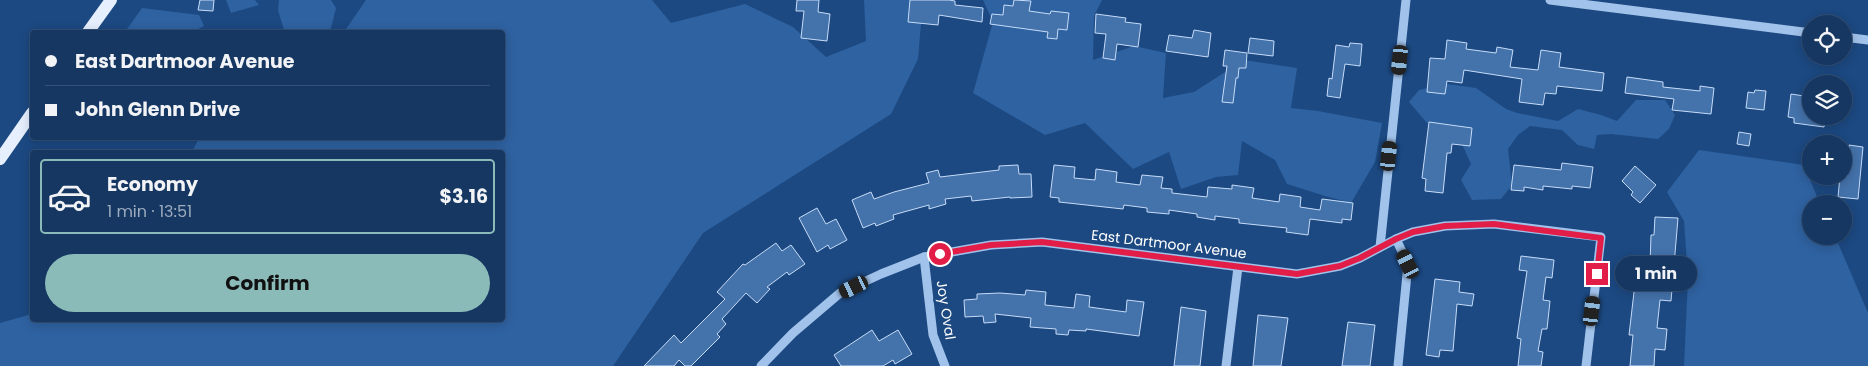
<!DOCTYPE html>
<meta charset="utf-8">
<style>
body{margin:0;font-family:Poppins,sans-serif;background:#1e3f68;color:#f1f3f6;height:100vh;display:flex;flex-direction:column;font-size:19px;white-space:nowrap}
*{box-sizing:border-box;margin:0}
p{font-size:16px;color:#9dacbe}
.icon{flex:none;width:28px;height:28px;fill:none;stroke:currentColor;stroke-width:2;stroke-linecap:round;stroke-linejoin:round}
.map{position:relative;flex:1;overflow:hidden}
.details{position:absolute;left:30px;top:150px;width:475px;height:172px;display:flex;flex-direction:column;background:#153762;border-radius:5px;box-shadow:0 2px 12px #0003,0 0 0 1px #345177}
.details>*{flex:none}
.hud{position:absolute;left:30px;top:30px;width:475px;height:110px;border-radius:5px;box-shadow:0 2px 12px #0003,0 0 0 1px #345177;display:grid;align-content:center;height:110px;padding:0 15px;background:#153762}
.controls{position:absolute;left:1802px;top:15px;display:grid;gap:10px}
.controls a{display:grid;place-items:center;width:50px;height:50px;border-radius:50%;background:#153762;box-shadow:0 2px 12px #0003,0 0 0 1px #345177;font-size:25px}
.end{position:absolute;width:22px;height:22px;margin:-11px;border:6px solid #e11d48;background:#fff;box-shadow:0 0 0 2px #fff}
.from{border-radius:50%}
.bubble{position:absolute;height:35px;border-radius:18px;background:#153762;box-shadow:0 2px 12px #0003,0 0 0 1px #345177;font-size:16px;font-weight:700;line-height:35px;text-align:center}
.car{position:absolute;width:15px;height:30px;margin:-15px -8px;border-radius:6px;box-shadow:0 0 4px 1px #0007;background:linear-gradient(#222 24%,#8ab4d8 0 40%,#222 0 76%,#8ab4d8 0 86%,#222 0)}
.hud b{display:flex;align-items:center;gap:18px;height:48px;font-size:19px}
.hud b+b{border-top:1px solid #345177}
.hud i{width:12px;height:12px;background:#f1f3f6}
ul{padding:9px 0 0;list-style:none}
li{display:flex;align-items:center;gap:15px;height:75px;margin:0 10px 8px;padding:0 5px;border:2px solid transparent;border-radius:5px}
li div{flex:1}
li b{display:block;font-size:19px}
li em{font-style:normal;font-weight:700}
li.current{border-color:#8bbbb9}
li>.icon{width:45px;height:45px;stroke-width:1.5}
.primary-button{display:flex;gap:10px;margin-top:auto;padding:10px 15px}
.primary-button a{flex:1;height:58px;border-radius:30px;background:#8bbbb9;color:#111;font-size:20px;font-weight:700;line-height:58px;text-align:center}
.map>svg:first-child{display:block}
.green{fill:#2f62a1}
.building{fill:#4472ab;stroke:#c6dcf8}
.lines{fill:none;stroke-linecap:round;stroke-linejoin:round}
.minor{stroke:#a1c2ea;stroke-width:9}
.major{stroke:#e5effe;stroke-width:12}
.route{stroke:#e11d48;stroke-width:6}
.labels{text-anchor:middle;stroke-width:5;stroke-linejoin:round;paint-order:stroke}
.street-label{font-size:14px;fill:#fff;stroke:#1c4982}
</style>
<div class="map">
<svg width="1868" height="366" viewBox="0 0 1868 366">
<rect width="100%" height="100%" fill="#1c4982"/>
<g class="green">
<path d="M 226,0 L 255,0 L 259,5 L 231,13 Z"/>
<path d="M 279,0 L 331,0 L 336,8 L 330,32 L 284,30 L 278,10 Z"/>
<path d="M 366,0 L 652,0 L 671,23 L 745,4 L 793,27 L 826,57 L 866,41 L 864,0 L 923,0 L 918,59 L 891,114 L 703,233 L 613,366 L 0,366 L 0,323 L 32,314 L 32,320 L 502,320 L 502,152 L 192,152 L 199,138 L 502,138 L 502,32 L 344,32 Z"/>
<path d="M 983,0 L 1102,0 L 1094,16 L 1093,60 L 1134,46 L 1166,53 L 1163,98 L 1194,92 L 1244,60 L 1297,68 L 1291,108 L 1318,111 L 1382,123 L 1375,162 L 1351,203 L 1325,196 L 1287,184 L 1275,160 L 1242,141 L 1238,175 L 1216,177 L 1181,189 L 1169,152 L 1133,169 L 1085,123 L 1045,135 L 973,93 L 993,22 Z"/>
<path d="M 142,8 L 199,15 L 204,26 L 193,32 L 125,32 Z"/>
<path d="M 1447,84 L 1476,88 L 1506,109 L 1517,113 L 1558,121 L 1578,109 L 1601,115 L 1617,121 L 1636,100 L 1665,100 L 1675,115 L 1669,129 L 1658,139 L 1611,134 L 1597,135 L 1594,149 L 1578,145 L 1562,130 L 1530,126 L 1518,135 L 1508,149 L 1512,185 L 1501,199 L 1472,200 L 1461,180 L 1471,164 L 1461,142 L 1473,128 L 1427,123 L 1409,102 L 1419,90 Z"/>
<path d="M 1699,150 L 1804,165 L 1820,204 L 1811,204 L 1811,236 L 1835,236 L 1868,313 L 1868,366 L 1684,366 L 1688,278 L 1684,221 L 1667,192 Z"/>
</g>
<g class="building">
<path d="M 200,0 L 214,0 L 213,11 L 198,10 Z"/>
<path d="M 797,0 L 819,0 L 818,12 L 830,14 L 827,41 L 801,38 L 804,11 L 796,11 Z"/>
<path d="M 910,0 L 949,0 L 955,1 L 955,5 L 983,8 L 982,22 L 939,15 L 938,25 L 908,22 Z"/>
<path d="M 1014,0 L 1031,1 L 1029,11 L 1050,14 L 1051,11 L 1069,13 L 1067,30 L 1058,29 L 1057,39 L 1047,38 L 1048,32 L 990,24 L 992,14 L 1003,15 L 1004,5 L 1013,6 Z"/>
<path d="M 1096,14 L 1126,18 L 1125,22 L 1141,24 L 1138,47 L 1117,44 L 1115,60 L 1103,58 L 1106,34 L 1095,33 Z"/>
<path d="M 1194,30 L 1211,33 L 1208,57 L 1166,51 L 1169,35 L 1192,38 Z"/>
<path d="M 1250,38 L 1274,41 L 1273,56 L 1248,53 Z"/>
<path d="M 1447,40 L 1467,43 L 1466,49 L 1496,53 L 1497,47 L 1513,50 L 1510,67 L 1538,70 L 1541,50 L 1561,53 L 1559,67 L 1604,73 L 1602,91 L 1557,86 L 1556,94 L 1545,93 L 1543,105 L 1519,102 L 1522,79 L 1464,70 L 1462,83 L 1447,81 L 1445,94 L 1427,92 L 1430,58 L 1445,59 Z"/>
<path d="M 1350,43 L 1362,44 L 1360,66 L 1345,64 L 1340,98 L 1327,96 L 1329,78 L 1332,79 L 1336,45 L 1349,47 Z"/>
<path d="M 1225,50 L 1247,53 L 1246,68 L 1239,68 L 1238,78 L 1236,78 L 1233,103 L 1222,102 L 1227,66 L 1223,66 Z"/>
<path d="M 1627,77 L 1663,82 L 1663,87 L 1700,91 L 1700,86 L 1714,88 L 1711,114 L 1672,110 L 1674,99 L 1625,93 Z"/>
<path d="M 1755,90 L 1766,91 L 1764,110 L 1746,108 L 1748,92 L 1754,93 Z"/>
<path d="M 1791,94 L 1811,97 L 1811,116 L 1826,116 L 1824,127 L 1794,123 L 1794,118 L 1788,117 Z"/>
<path d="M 1429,122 L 1472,128 L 1470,146 L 1452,144 L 1451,153 L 1447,153 L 1443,193 L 1425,191 L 1426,179 L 1422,178 Z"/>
<path d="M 1739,132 L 1751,134 L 1749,146 L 1737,144 Z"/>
<path d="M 1849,145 L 1863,147 L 1858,199 L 1838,197 L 1840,176 L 1847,176 Z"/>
<path d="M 1562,163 L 1593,167 L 1590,188 L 1572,186 L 1572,189 L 1543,186 L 1543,190 L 1524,187 L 1524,191 L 1511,190 L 1514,165 L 1561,170 Z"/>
<path d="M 1018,165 L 1019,174 L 1031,174 L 1032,197 L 1010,198 L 1010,197 L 972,201 L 971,196 L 945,199 L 946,204 L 929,209 L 929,205 L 893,215 L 894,219 L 876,226 L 875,223 L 863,228 L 852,200 L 871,192 L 874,199 L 894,192 L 929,183 L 926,173 L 938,170 L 940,177 L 999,170 L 999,166 Z"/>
<path d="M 1054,165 L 1075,167 L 1074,178 L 1095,180 L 1096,169 L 1117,172 L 1116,182 L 1140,185 L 1142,175 L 1163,177 L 1161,188 L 1172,189 L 1172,193 L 1207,197 L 1208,187 L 1232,189 L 1232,185 L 1254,188 L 1252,198 L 1279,202 L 1280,194 L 1301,197 L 1300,207 L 1320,210 L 1322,199 L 1353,203 L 1351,220 L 1342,219 L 1342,223 L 1310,219 L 1308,235 L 1286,232 L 1287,228 L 1239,223 L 1239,219 L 1215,216 L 1215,220 L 1197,217 L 1197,214 L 1169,210 L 1169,214 L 1147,212 L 1147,208 L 1124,205 L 1123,209 L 1059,202 L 1059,198 L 1050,197 Z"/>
<path d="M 1635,166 L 1656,185 L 1640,203 L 1631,195 L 1633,192 L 1622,181 Z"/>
<path d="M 817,208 L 826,224 L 836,219 L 847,240 L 830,249 L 828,245 L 817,252 L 799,218 Z"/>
<path d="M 1655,217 L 1678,218 L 1671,301 L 1660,300 L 1657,328 L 1667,329 L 1665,350 L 1655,349 L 1654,366 L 1630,366 L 1633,335 L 1629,335 L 1636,275 L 1640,275 L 1641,265 L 1650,266 L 1651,235 L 1654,235 Z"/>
<path d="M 776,243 L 782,251 L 791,245 L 805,264 L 789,275 L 787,272 L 767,287 L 770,289 L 757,303 L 746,293 L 722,319 L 726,324 L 717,334 L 720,337 L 691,366 L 685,366 L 679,360 L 674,366 L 644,366 L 674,335 L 681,343 L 725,299 L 717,292 L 743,264 L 745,265 Z"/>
<path d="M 1521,256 L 1554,260 L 1552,278 L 1546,277 L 1543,300 L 1550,301 L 1547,329 L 1542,329 L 1538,351 L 1543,352 L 1541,366 L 1518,366 L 1521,339 L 1517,338 L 1527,271 L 1519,270 Z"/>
<path d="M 1435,279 L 1460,282 L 1459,292 L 1474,294 L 1472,306 L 1457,304 L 1453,351 L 1440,350 L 1439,357 L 1426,355 Z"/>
<path d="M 1026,290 L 1046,292 L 1045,305 L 1074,308 L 1076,294 L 1090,296 L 1089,307 L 1126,312 L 1127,300 L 1144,302 L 1139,336 L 1086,329 L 1086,331 L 1069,330 L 1068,335 L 1056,334 L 1056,329 L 1030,327 L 1031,318 L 995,314 L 996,322 L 984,323 L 983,316 L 965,317 L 964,300 L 977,299 L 977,294 L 1000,293 L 1025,295 Z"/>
<path d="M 1181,307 L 1206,311 L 1200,366 L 1174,366 Z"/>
<path d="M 1258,315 L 1288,318 L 1281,366 L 1253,366 Z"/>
<path d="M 1348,322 L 1375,325 L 1370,366 L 1342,366 Z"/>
<path d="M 872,330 L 879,341 L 898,330 L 912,354 L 895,364 L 893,360 L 883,366 L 841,366 L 834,355 Z"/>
</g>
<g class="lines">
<g class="minor">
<path d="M 1550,0 L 1811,33"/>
<path d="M 1844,37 L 1868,40"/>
<path d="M 1396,239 L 1408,264 L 1398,366"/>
<path d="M 1380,247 L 1406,0"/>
<path d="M 924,257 L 933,335 L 945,366"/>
<path d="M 761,366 L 793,333 L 840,293 L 881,274 L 924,257 L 991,245 L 1042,242 L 1297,274 L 1340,266 L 1360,258 L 1396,239 L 1413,232 L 1445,226 L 1494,224 L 1601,237 L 1586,366"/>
<path d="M 1226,366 L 1238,267"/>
</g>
<g class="major">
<path d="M 88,32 L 111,0"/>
<path d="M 0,159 L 32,113"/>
</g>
</g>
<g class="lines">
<path class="route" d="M 940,254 L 991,245 L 1042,242 L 1297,274 L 1340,266 L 1360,258 L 1396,239 L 1413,232 L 1445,226 L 1494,224 L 1601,238 L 1597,274"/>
</g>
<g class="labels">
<g class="street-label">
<text transform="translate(1169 244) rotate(7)" y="5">East Dartmoor Avenue</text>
<text transform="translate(946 310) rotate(81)" y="5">Joy Oval</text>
</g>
</g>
</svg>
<div class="controls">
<a><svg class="icon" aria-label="locate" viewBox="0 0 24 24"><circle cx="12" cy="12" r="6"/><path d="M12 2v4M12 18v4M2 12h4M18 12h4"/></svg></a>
<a><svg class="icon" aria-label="layers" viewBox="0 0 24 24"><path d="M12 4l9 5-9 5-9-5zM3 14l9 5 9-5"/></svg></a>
<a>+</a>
<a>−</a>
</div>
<i class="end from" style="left:940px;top:254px"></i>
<i class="end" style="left:1597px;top:274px"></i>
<div class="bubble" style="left:1615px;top:256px;width:82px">1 min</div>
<i class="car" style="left:1400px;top:60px;rotate:186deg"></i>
<i class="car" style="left:1389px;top:156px;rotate:6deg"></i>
<i class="car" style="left:1408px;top:264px;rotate:334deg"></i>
<i class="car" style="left:854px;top:287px;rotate:244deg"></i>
<i class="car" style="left:1592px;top:311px;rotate:7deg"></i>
<div class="hud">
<b><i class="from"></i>East Dartmoor Avenue</b>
<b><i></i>John Glenn Drive</b>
</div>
<section class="details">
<ul>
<li class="current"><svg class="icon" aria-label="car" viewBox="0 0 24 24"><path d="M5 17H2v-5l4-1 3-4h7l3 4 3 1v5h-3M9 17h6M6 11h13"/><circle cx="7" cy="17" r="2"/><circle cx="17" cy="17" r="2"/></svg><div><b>Economy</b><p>1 min · 13:51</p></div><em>$3.16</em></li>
</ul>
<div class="primary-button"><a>Confirm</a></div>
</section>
</div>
